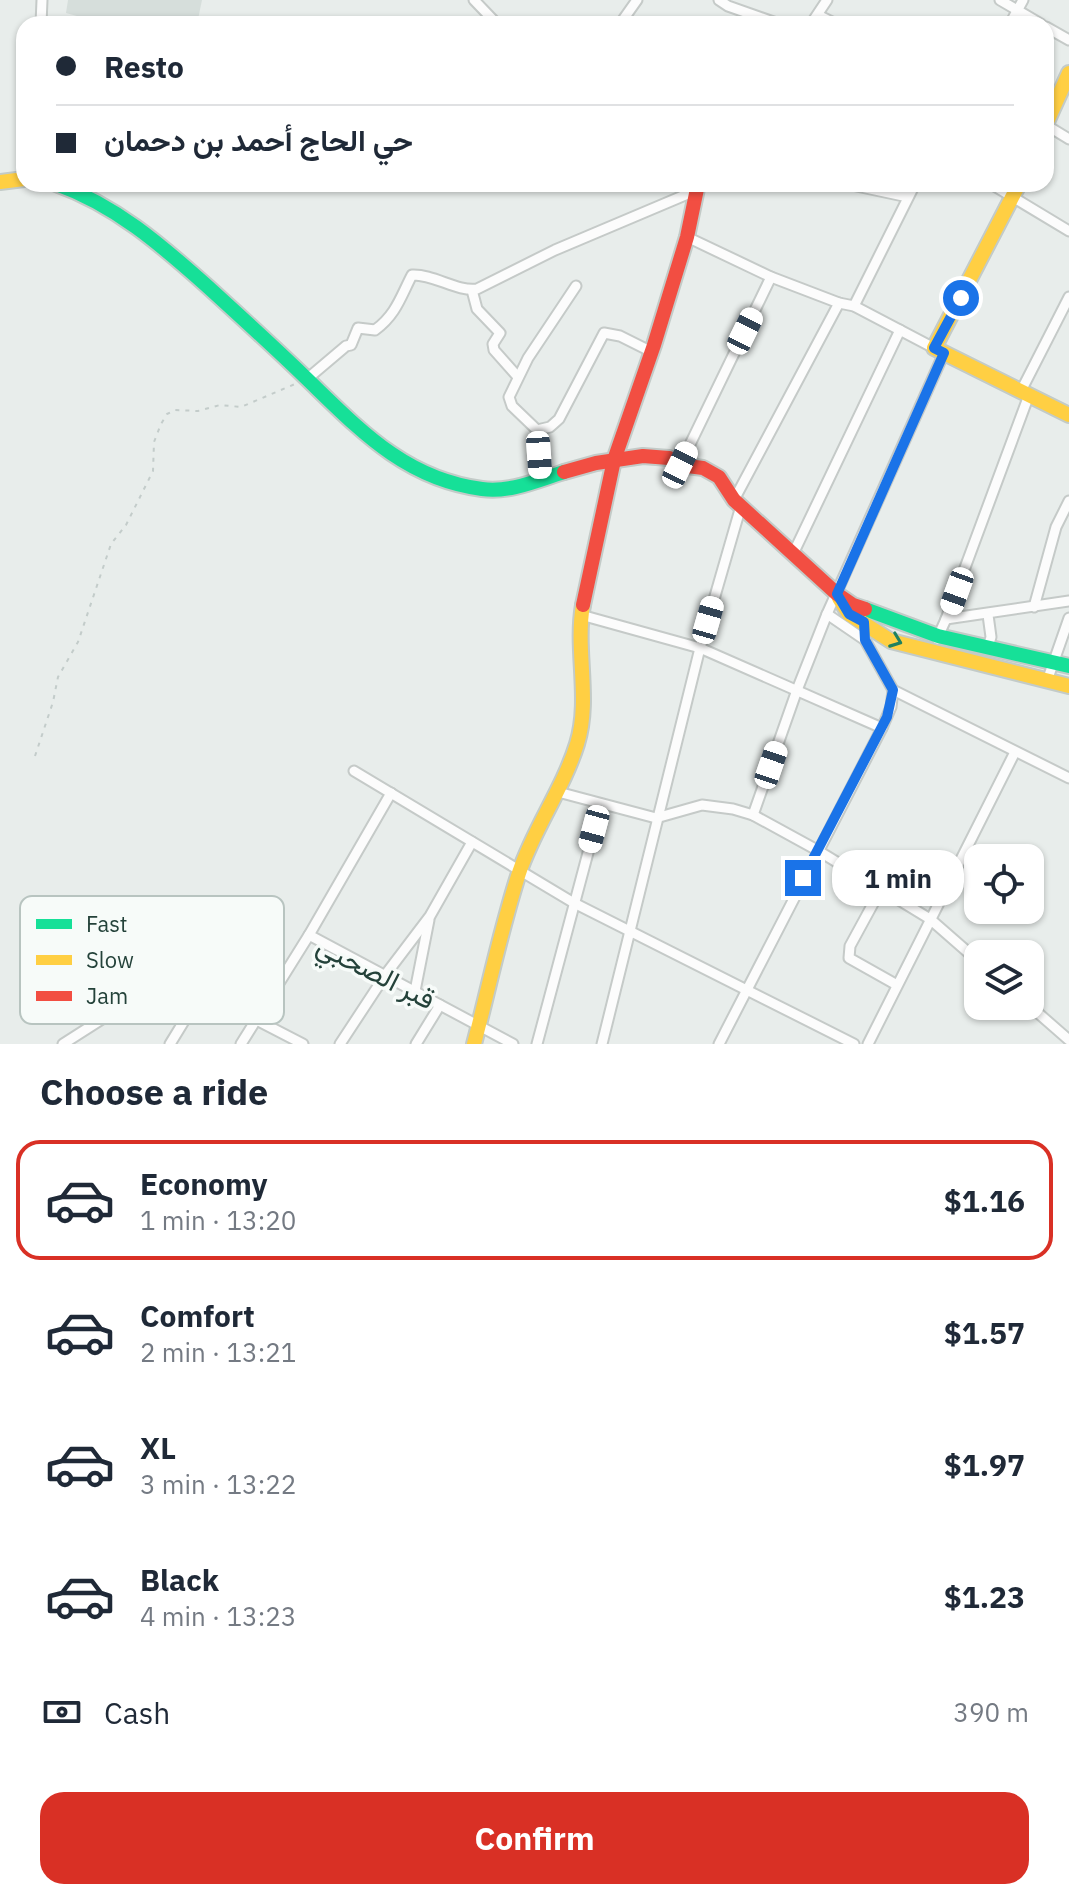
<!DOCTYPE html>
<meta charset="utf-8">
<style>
body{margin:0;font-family:"IBM Plex Sans",Vazirmatn,sans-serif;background:#f6f6f7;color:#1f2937;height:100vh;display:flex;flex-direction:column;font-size:30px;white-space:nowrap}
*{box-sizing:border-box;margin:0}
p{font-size:26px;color:#747a83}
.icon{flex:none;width:44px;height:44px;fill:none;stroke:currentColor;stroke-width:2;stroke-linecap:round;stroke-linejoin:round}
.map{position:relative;height:1044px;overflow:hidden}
.drawer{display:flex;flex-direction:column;background:#fff;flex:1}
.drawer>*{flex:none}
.guide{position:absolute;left:16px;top:16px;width:1038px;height:176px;border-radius:24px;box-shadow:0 2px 6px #0004;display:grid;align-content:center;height:176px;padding:0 40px;background:#fff}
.buttons{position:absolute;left:964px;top:844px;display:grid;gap:16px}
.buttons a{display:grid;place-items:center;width:80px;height:80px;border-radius:16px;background:#fff;box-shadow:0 2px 6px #0004;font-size:40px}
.end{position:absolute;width:36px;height:36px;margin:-18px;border:10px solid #1a73e8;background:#fff;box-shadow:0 0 0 4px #fff}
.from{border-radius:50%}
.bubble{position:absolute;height:56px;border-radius:24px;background:#fff;box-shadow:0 2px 6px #0004;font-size:26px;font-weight:700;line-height:56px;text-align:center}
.car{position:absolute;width:24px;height:48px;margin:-24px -12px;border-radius:10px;box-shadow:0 0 6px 2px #0007;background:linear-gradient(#fff 24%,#345 0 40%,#fff 0 76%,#345 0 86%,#fff 0)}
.guide b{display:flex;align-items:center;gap:28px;height:76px;font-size:30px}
.guide b+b{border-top:2px solid #e0e1e3}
.guide i{width:20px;height:20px;background:#1f2937}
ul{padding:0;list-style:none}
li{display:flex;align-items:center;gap:24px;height:120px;margin:0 16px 12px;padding:0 24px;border:4px solid transparent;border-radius:24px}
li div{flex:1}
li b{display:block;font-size:30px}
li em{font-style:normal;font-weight:700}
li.on{border-color:#d93025}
li>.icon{width:72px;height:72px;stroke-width:1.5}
h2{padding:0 40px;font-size:36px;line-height:96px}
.pay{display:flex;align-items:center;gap:20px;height:88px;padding:0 40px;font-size:30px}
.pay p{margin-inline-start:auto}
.action{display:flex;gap:16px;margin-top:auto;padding:16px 40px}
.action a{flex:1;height:92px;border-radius:24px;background:#d93025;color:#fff;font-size:32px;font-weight:700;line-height:92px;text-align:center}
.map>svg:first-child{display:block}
.built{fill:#d6dedb}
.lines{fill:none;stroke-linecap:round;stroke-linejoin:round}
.street-casing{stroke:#c5cac8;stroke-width:13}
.fast-casing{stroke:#c3cbc8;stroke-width:18}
.slow-casing{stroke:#c3cbc8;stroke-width:18}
.jam-casing{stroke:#c3cbc8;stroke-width:18}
.path{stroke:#c3ccca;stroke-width:2;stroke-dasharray:4 6;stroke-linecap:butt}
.street{stroke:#fcfcfc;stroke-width:9}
.fast{stroke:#16e098;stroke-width:14}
.slow{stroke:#ffcf43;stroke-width:14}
.jam{stroke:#f24e42;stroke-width:14}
.oneway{stroke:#1e8160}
.route{stroke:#1a73e8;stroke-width:10}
.labels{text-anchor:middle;stroke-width:7;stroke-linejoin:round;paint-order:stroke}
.street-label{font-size:28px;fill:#24423a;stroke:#f7fbf9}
.key{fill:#f7fbf9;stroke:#b8c4c0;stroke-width:2}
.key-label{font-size:22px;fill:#24423a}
</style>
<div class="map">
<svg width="1069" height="1044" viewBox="0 0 1069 1044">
<rect width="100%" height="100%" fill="#e8edeb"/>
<path class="built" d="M 68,0 L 202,0 L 197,24 L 106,24 L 66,13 Z"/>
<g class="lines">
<defs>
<g id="street">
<path d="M 474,0 L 497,24"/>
<path d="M 719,0 L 728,6 L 779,24"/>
<path d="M 1000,0 L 1041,24"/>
<path d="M 818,15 L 836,24"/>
<path d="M 41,24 L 42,0"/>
<path d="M 620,24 L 637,0"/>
<path d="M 811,24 L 827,0"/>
<path d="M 1010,24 L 1023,0"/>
<path d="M 1046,27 L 1069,40"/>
<path d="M 1046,125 L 1069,139"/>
<path d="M 847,184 L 908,197"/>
<path d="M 991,184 L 1069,231"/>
<path d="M 687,237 L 771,277 L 839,303 L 854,306 L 934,348"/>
<path d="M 472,290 L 477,309 L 500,333 L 493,344 L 494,350 L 518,377"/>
<path d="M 854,306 L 915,184"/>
<path d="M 307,379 L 346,346 L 351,345 L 358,328 L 375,330 C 396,315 401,296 412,275 C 434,274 457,292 477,289 L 555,250 L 697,190"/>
<path d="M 1021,391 L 1069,297"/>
<path d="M 537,430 L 550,427 L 559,419 L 604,333 L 620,336 L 652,352"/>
<path d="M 680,465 L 771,277"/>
<path d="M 541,481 L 537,430 L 512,406 L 509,397 L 528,358 L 576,286"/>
<path d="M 734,500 L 839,303"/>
<path d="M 793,554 L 900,330"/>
<path d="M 1034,607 L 1056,527 L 1069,501"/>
<path d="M 827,614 L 865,640"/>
<path d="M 581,615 L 700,648 L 882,728"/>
<path d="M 988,615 L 991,637 L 988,647"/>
<path d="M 946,619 L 1069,601"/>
<path d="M 864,621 L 865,640 L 893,690 L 1069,778"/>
<path d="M 937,639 L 946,619 L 1029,395"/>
<path d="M 1047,681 L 1069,618"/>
<path d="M 354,771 L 574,903 L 854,1044"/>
<path d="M 558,792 L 656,818 L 702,805 L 733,809 L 753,815 L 817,850 L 930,919 L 978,961"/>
<path d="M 753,815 L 797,690 L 827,614 L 944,353"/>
<path d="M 881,889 L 850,946 L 849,958 L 897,985"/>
<path d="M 309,935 L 391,793"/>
<path d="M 415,991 L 429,920"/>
<path d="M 1030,1006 L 1069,1040"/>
<path d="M 63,1044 L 160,982 L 175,978 L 303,1044"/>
<path d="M 170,1044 L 244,923"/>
<path d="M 241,1044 L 309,935 L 513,1044"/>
<path d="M 340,1044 L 386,974 L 430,916 L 472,842"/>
<path d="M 416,1044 L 440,1005"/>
<path d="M 537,1044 L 601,804"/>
<path d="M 602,1044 L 700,648 L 741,506"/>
<path d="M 719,1044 L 882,728 L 891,707 L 893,690"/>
<path d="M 868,1044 L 1015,752"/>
</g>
<g id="fast">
<path d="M 56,184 C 115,205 160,244 207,286 C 240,316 273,346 305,377 C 358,428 404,479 482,489 C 510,493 538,480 564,472"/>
<path d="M 865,609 L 938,636 L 1069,666"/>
</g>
<g id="slow">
<path d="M 1046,124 L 1069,73"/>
<path d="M 0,182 L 24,179"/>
<path d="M 1019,184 L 934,348 L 1069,415"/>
<path d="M 839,598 L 849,614 L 891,641 L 1069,686"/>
<path d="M 474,1044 C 489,987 501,928 519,873 C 534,828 563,789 577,744 C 591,699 575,651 583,605"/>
</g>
<g id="jam">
<path d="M 564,472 L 596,463 L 643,456 L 669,458 L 680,465 L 703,468 L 719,477 L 734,500 L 837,594 L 853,605 L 865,609"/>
<path d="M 583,605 L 614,460 L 654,345 L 687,237 L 698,184"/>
</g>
</defs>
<use href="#street" class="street-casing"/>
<use href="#fast" class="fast-casing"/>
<use href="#slow" class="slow-casing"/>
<use href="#jam" class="jam-casing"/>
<path class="path" d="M 35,756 L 53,702 L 58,677 L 78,642 L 111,544 L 126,525 L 153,471 L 154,442 L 161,424 L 167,414 L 175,410 L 198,411 L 220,405 L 241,407 L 295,384"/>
<use href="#street" class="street"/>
<use href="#fast" class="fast"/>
<use href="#slow" class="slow"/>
<use href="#jam" class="jam"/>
</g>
<defs><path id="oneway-chevron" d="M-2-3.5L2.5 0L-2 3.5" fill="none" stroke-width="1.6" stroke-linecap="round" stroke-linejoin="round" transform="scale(2)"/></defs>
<use class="oneway" href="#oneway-chevron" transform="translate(896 641) rotate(21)"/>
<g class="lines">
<path class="route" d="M 803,878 L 887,717 L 893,690 L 865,640 L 864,622 L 849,614 L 837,594 L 944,353 L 934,348 L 961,298"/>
</g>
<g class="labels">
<g class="street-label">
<text transform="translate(376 972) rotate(27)" y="10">قبر الصحبي</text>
</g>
</g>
<rect x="20" y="896" width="264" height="128" rx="12" class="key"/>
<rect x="36" y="919" width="36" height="10" fill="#16e098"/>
<rect x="36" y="955" width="36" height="10" fill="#ffcf43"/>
<rect x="36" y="991" width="36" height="10" fill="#f24e42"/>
<g class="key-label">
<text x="86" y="932">Fast</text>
<text x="86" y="968">Slow</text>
<text x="86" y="1004">Jam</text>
</g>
</svg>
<div class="buttons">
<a><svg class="icon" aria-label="locate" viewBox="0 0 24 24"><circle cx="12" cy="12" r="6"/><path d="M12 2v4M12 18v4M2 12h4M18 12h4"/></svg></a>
<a><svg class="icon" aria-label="layers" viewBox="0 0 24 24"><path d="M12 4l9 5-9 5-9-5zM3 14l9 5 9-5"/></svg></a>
</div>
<i class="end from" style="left:961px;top:298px"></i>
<i class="end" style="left:803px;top:878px"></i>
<div class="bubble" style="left:832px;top:850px;width:132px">1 min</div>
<i class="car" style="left:745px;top:331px;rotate:26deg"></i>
<i class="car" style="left:539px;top:455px;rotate:176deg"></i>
<i class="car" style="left:680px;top:465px;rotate:26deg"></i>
<i class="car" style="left:957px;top:591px;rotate:200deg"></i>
<i class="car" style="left:708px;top:620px;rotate:16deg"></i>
<i class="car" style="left:771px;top:765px;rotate:19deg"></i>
<i class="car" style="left:594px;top:829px;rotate:195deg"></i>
<div class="guide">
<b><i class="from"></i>Resto</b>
<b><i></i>حي الحاج أحمد بن دحمان</b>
</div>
</div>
<section class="drawer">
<h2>Choose a ride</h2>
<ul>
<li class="on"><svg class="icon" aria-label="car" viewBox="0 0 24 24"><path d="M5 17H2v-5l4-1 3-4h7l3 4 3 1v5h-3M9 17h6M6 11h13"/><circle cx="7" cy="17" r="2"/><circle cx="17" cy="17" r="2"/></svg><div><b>Economy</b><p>1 min · 13:20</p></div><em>$1.16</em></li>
<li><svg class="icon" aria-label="car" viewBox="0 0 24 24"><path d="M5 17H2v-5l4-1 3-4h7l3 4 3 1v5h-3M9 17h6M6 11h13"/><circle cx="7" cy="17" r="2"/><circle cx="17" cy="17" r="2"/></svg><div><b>Comfort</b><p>2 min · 13:21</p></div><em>$1.57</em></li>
<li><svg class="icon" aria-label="car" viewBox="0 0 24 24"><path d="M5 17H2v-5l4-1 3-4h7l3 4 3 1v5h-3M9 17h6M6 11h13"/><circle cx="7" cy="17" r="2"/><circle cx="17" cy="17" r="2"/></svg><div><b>XL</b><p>3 min · 13:22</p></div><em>$1.97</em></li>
<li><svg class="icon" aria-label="car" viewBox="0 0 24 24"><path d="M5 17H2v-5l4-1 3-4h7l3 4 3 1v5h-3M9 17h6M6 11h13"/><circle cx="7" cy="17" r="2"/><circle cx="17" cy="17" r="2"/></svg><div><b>Black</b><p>4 min · 13:23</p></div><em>$1.23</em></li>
</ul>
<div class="pay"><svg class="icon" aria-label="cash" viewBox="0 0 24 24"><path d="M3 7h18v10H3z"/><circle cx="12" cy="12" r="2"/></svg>Cash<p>390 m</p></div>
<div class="action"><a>Confirm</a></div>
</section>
